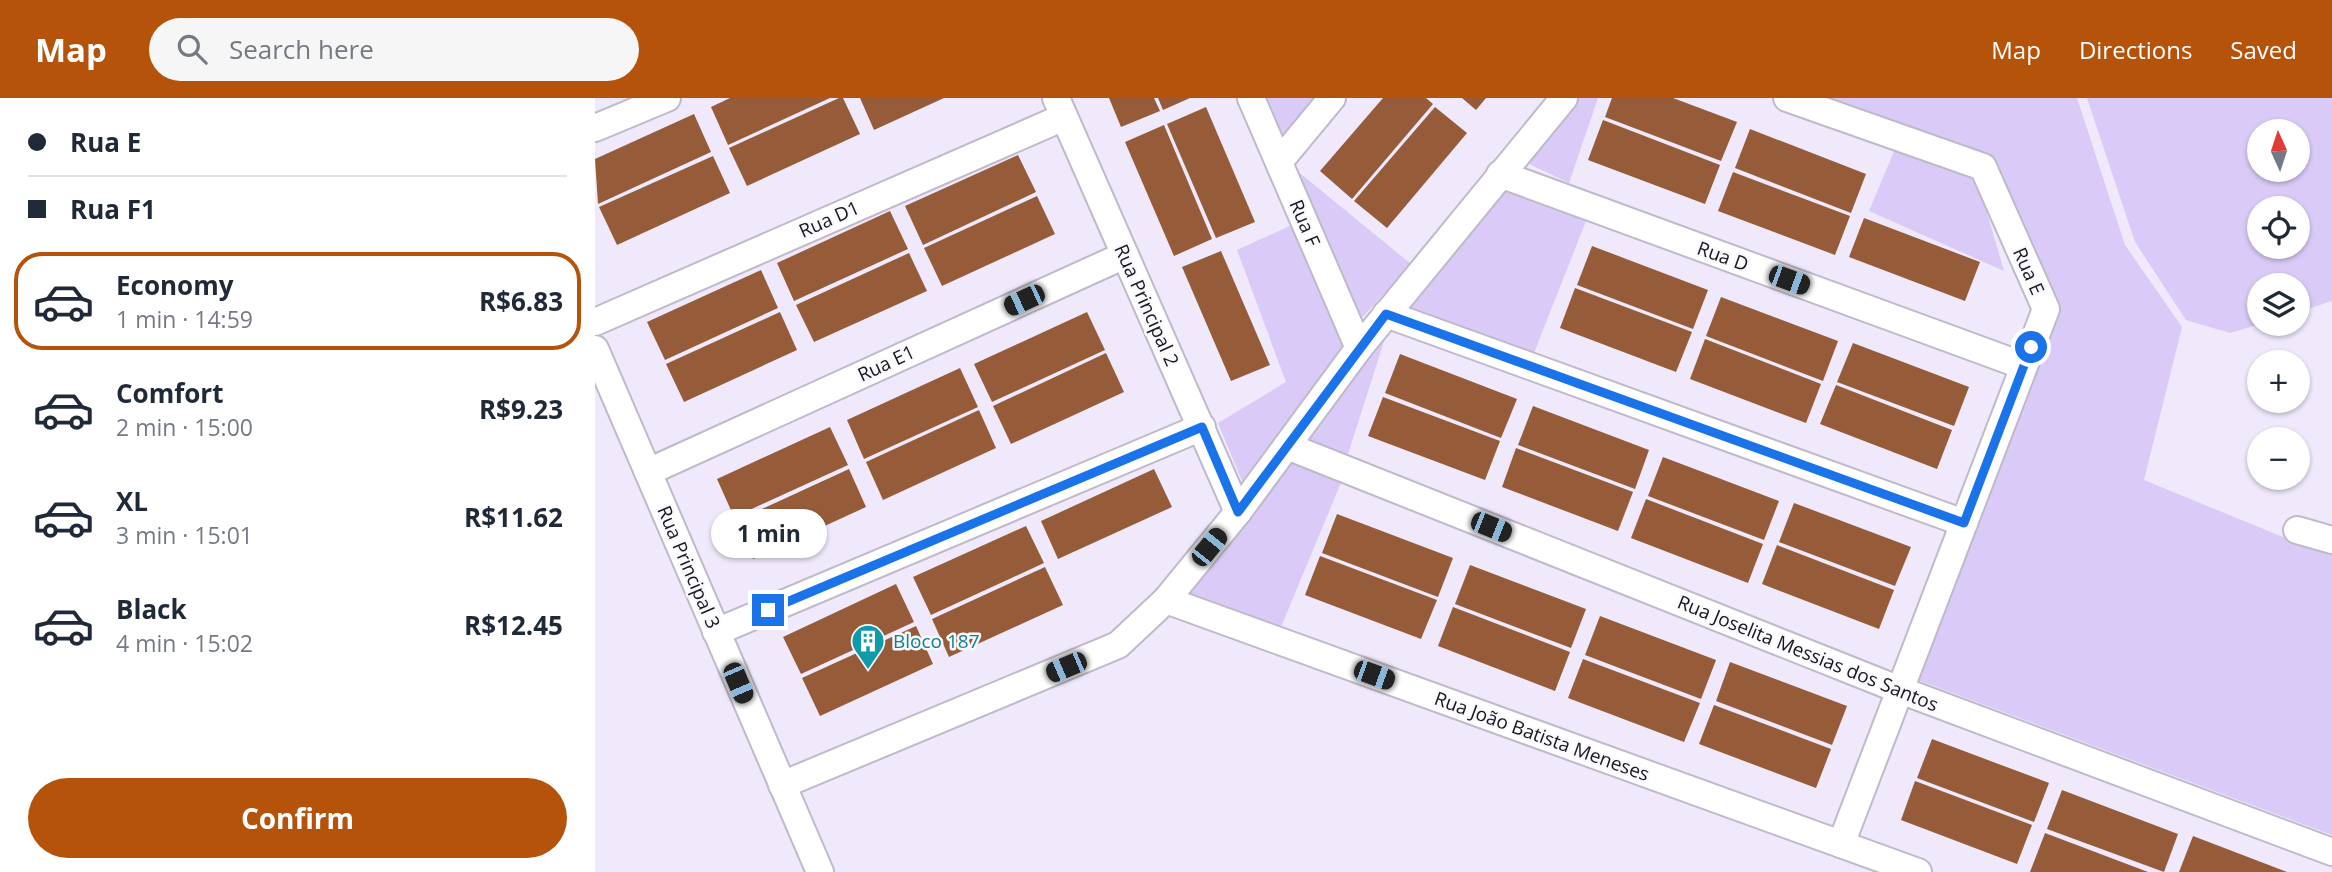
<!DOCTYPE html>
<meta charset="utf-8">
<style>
body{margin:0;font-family:"Open Sans",sans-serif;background:#f6f6f7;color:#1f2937;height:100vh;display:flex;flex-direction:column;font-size:26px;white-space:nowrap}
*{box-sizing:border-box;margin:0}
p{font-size:23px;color:#747a83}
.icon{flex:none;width:38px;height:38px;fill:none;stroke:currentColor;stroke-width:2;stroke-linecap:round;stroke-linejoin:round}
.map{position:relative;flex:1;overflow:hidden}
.details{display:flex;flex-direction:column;background:#fff;width:595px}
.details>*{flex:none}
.top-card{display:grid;align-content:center;height:154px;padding:0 28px;background:#fff}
.needle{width:46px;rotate:357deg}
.fabs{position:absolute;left:1652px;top:21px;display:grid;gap:14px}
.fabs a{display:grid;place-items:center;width:63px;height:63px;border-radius:50%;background:#fff;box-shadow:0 2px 5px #0004;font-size:35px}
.end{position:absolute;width:32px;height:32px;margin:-16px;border:9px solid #1a73e8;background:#fff;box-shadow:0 0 0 4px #fff}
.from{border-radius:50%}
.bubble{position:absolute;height:49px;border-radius:24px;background:#fff;box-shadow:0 2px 5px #0004;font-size:23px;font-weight:700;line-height:49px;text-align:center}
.car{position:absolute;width:21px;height:42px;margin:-21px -10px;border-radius:9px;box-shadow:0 0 5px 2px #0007;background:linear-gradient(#222 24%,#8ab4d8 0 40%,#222 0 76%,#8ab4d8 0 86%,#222 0)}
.top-card b{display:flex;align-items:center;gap:24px;height:66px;font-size:26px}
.top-card b+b{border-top:2px solid #e0e1e3}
.top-card i{width:18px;height:18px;background:#1f2937}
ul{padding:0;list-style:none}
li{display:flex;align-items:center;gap:21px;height:98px;margin:0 14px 10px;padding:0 14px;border:4px solid transparent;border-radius:28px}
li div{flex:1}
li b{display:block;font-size:26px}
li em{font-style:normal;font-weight:700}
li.active{border-color:#b45309}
li>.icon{width:63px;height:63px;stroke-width:1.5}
.action{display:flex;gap:14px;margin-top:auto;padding:14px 28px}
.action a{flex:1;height:80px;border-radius:42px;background:#b45309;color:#fff;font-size:28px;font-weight:700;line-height:80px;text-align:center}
header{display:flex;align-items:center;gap:42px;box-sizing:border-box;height:98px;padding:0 35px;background:#b45309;color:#fff}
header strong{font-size:33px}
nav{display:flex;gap:38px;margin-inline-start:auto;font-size:24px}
.search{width:490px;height:63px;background:#f6f6f7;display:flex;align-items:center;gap:18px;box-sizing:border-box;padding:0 24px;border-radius:38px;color:#747a83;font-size:26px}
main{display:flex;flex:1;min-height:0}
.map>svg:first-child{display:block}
.green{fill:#dacaf7;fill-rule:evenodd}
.building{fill:#965c39}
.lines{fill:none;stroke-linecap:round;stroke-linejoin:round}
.minor-casing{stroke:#bfb9ca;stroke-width:30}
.minor{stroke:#fff;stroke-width:26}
.route{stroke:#1a73e8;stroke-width:9}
.labels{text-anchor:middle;stroke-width:5;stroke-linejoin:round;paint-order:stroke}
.street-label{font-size:19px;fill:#19161d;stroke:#faf9fd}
.culture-label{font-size:19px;fill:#0d838f;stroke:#faf9fd;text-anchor:start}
</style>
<header>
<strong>Map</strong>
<div class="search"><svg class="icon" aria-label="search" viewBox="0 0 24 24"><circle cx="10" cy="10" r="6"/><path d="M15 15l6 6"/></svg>Search here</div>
<nav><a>Map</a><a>Directions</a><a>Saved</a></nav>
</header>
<main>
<section class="details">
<div class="top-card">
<b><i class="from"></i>Rua E</b>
<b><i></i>Rua F1</b>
</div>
<ul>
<li class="active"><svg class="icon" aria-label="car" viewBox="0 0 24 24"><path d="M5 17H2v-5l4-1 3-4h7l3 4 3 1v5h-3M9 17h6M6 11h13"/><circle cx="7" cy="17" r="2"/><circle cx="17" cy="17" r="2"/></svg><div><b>Economy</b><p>1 min · 14:59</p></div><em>R$6.83</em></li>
<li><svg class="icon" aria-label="car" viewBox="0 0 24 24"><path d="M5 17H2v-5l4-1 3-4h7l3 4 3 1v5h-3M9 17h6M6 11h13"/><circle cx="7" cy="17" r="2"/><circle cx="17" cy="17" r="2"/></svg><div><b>Comfort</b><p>2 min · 15:00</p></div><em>R$9.23</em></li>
<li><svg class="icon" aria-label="car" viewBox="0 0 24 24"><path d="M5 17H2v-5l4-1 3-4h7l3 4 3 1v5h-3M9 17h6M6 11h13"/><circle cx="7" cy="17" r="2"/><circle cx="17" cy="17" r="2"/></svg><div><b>XL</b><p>3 min · 15:01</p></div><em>R$11.62</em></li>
<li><svg class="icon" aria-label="car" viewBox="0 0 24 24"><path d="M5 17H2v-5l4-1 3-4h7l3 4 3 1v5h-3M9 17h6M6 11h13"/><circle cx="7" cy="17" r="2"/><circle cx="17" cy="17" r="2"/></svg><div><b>Black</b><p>4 min · 15:02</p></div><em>R$12.45</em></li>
</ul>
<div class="action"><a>Confirm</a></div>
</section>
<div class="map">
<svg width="1737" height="774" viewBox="0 0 1737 774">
<rect width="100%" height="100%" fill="#efe9fb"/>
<g class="green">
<path d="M 668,0 L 719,0 L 686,40 Z"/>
<path d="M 984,0 L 1003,0 L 974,85 L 934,66 Z"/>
<path d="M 1226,0 L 1482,0 L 1530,147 L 1587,229 L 1549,382 L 1688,439 L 1737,455 L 1737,737 L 1323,582 L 1464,209 L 1394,60 Z"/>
<path d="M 1492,0 L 1737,0 L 1737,203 L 1703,214 L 1703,187 L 1664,187 L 1665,226 L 1635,235 L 1591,222 L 1540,144 ZM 1703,33 L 1703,72 L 1664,72 L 1664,33 ZM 1703,110 L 1703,149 L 1664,149 L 1664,110 Z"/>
<path d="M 1300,51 L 1381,77 L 1409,173 L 1274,113 Z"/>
<path d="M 695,67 L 816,166 L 765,222 Z"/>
<path d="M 908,87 L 991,123 L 939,255 L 811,210 Z"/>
<path d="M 699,126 L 752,246 L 647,383 L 623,325 L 691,284 L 642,152 Z"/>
<path d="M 793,231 L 753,356 L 709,343 Z"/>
<path d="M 695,361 L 748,380 L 686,529 L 589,497 Z"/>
</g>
<g class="building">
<path d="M 135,0 L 235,0 L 133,47 L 116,9 Z"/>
<path d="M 244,0 L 248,0 L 265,36 L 152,88 L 134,50 Z"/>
<path d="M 265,0 L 349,0 L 279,32 Z"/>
<path d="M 514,0 L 559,0 L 565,13 L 526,29 Z"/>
<path d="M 563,0 L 595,0 L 568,12 Z"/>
<path d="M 788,0 L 831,0 L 838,6 L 757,101 L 725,73 Z"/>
<path d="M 867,0 L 891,0 L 881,12 Z"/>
<path d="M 1017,0 L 1078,0 L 1142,24 L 1126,63 L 1010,19 Z"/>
<path d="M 611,9 L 660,124 L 621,140 L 572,26 Z"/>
<path d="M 840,9 L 872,35 L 792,130 L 759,103 Z"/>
<path d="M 99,16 L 116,54 L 3,106 L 0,61 Z"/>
<path d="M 1008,22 L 1125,67 L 1110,106 L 993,62 Z"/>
<path d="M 569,27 L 617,141 L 579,158 L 530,44 Z"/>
<path d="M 1155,31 L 1271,76 L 1256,115 L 1140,70 Z"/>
<path d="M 423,57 L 441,94 L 328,147 L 310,108 Z"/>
<path d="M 118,58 L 135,95 L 22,147 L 4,109 Z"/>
<path d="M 1138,74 L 1255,118 L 1240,157 L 1123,113 Z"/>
<path d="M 442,98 L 460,136 L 347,188 L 329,150 Z"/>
<path d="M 295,113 L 313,151 L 199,203 L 182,165 Z"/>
<path d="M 1269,120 L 1385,164 L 1370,203 L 1254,159 Z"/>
<path d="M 997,148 L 1113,192 L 1098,231 L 982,187 Z"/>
<path d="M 626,153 L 675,267 L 636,283 L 587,169 Z"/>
<path d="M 314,155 L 332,193 L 219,244 L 201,207 Z"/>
<path d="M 166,172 L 183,210 L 70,262 L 52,224 Z"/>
<path d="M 980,190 L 1097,234 L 1081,274 L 965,230 Z"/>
<path d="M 1126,199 L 1243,243 L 1228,283 L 1111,238 Z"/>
<path d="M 185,214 L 202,252 L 89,304 L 71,266 Z"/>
<path d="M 492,214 L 510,252 L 397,304 L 379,266 Z"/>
<path d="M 1110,241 L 1226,286 L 1211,325 L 1095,281 Z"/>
<path d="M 1258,245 L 1374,289 L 1359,328 L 1242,284 Z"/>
<path d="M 511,255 L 529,294 L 416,346 L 398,308 Z"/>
<path d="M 805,256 L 922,301 L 906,340 L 790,295 Z"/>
<path d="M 365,270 L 383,309 L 269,361 L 252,322 Z"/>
<path d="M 1241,287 L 1357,332 L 1342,371 L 1225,326 Z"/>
<path d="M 788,299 L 905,343 L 890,382 L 773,338 Z"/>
<path d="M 938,308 L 1054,352 L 1040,391 L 923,347 Z"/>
<path d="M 384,312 L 401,350 L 288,402 L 271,364 Z"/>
<path d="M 235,329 L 253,367 L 139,419 L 122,381 Z"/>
<path d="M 921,350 L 1038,394 L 1023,433 L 907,389 Z"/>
<path d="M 1068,359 L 1184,403 L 1169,442 L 1053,398 Z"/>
<path d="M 254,371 L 271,409 L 158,461 L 141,423 Z"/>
<path d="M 559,371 L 577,409 L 463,461 L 446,423 Z"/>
<path d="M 1051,401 L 1168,446 L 1153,485 L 1036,440 Z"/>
<path d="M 1199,405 L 1316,449 L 1300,488 L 1184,444 Z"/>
<path d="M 742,416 L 858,460 L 843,499 L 727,455 Z"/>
<path d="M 431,428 L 449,465 L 336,517 L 318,479 Z"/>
<path d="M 1182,447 L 1299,492 L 1284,531 L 1167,486 Z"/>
<path d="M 725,458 L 842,502 L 826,541 L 710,497 Z"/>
<path d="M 875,467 L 991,511 L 976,550 L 860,506 Z"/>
<path d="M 450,469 L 468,507 L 354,559 L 337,521 Z"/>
<path d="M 301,486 L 319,524 L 206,576 L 188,539 Z"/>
<path d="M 858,509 L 975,554 L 960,593 L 843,548 Z"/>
<path d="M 1005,518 L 1121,562 L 1106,601 L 990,557 Z"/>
<path d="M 321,528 L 338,566 L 225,618 L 207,580 Z"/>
<path d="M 988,561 L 1105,605 L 1089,644 L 973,600 Z"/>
<path d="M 1135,564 L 1252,608 L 1237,647 L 1121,603 Z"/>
<path d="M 1119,607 L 1236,651 L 1221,690 L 1104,646 Z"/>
<path d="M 1337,641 L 1454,685 L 1439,724 L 1322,680 Z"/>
<path d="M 1320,683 L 1437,727 L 1422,766 L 1306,722 Z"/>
<path d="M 1467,692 L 1583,736 L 1569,774 L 1452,731 Z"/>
<path d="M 1450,735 L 1553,774 L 1435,774 Z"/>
<path d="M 1598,738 L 1692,774 L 1584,774 Z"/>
</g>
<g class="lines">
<defs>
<g id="minor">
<path d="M 461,0 L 643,414"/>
<path d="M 656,0 L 764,250"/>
<path d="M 1192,0 L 1388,69 L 1451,211 L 1246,746"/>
<path d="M 0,30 L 72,0"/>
<path d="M 684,64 L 737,0"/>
<path d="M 905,76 L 1429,268"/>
<path d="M 791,216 L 1369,425"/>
<path d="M 0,224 L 469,19"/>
<path d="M 0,251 L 225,774"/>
<path d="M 692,348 L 1305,592 L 1737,754"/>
<path d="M 53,374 L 530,157"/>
<path d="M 1702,432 L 1737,442"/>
<path d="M 571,502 L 1323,774"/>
<path d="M 121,534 L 607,329"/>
<path d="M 187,687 L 523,547 L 571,502 L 643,414 L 764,250 L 969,0"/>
</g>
</defs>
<use href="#minor" class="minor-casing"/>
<use href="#minor" class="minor"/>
</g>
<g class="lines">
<path class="route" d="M 173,512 L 607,329 L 643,414 L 791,216 L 1369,425 L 1436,249"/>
</g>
<defs>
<symbol id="building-pin" viewBox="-11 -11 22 30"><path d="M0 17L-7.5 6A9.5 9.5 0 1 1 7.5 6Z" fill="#0f9aa8" stroke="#faf9fd"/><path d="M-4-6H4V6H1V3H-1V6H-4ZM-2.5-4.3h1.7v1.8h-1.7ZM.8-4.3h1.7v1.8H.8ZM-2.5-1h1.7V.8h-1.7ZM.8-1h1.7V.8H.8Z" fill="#fff"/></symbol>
</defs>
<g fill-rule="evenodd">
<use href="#building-pin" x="254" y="524" width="38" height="52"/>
</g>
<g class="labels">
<g class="street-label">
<text transform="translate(234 121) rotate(-24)" y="7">Rua D1</text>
<text transform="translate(710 125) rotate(67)" y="7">Rua F</text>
<text transform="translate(1128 158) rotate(20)" y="7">Rua D</text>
<text transform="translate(1434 173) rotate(66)" y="7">Rua E</text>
<text transform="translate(552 207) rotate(66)" y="7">Rua Principal 2</text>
<text transform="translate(291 265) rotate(-25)" y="7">Rua E1</text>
<text transform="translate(94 469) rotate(67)" y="7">Rua Principal 3</text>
<text transform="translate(1213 555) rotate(22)" y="7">Rua Joselita Messias dos Santos</text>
<text transform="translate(947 638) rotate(20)" y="7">Rua João Batista Meneses</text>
</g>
<g class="culture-label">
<text x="298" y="550">Bloco 187</text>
</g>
</g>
</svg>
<div class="fabs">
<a><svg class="needle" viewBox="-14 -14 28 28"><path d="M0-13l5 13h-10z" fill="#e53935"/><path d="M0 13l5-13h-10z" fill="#747a83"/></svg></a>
<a><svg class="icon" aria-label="locate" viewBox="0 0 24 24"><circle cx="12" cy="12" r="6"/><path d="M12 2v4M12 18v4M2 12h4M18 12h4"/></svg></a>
<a><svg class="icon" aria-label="layers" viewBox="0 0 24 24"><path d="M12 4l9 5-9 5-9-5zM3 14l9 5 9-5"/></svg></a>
<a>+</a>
<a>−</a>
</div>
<i class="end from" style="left:1436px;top:249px"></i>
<i class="end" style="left:173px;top:512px"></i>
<div class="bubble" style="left:116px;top:411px;width:116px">1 min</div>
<i class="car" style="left:1194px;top:182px;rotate:110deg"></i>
<i class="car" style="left:429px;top:202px;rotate:245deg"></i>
<i class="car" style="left:896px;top:429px;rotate:112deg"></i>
<i class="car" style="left:614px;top:449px;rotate:39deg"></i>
<i class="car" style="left:471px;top:569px;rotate:247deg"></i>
<i class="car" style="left:779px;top:577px;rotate:110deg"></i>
<i class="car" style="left:143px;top:585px;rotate:157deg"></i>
</div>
</main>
